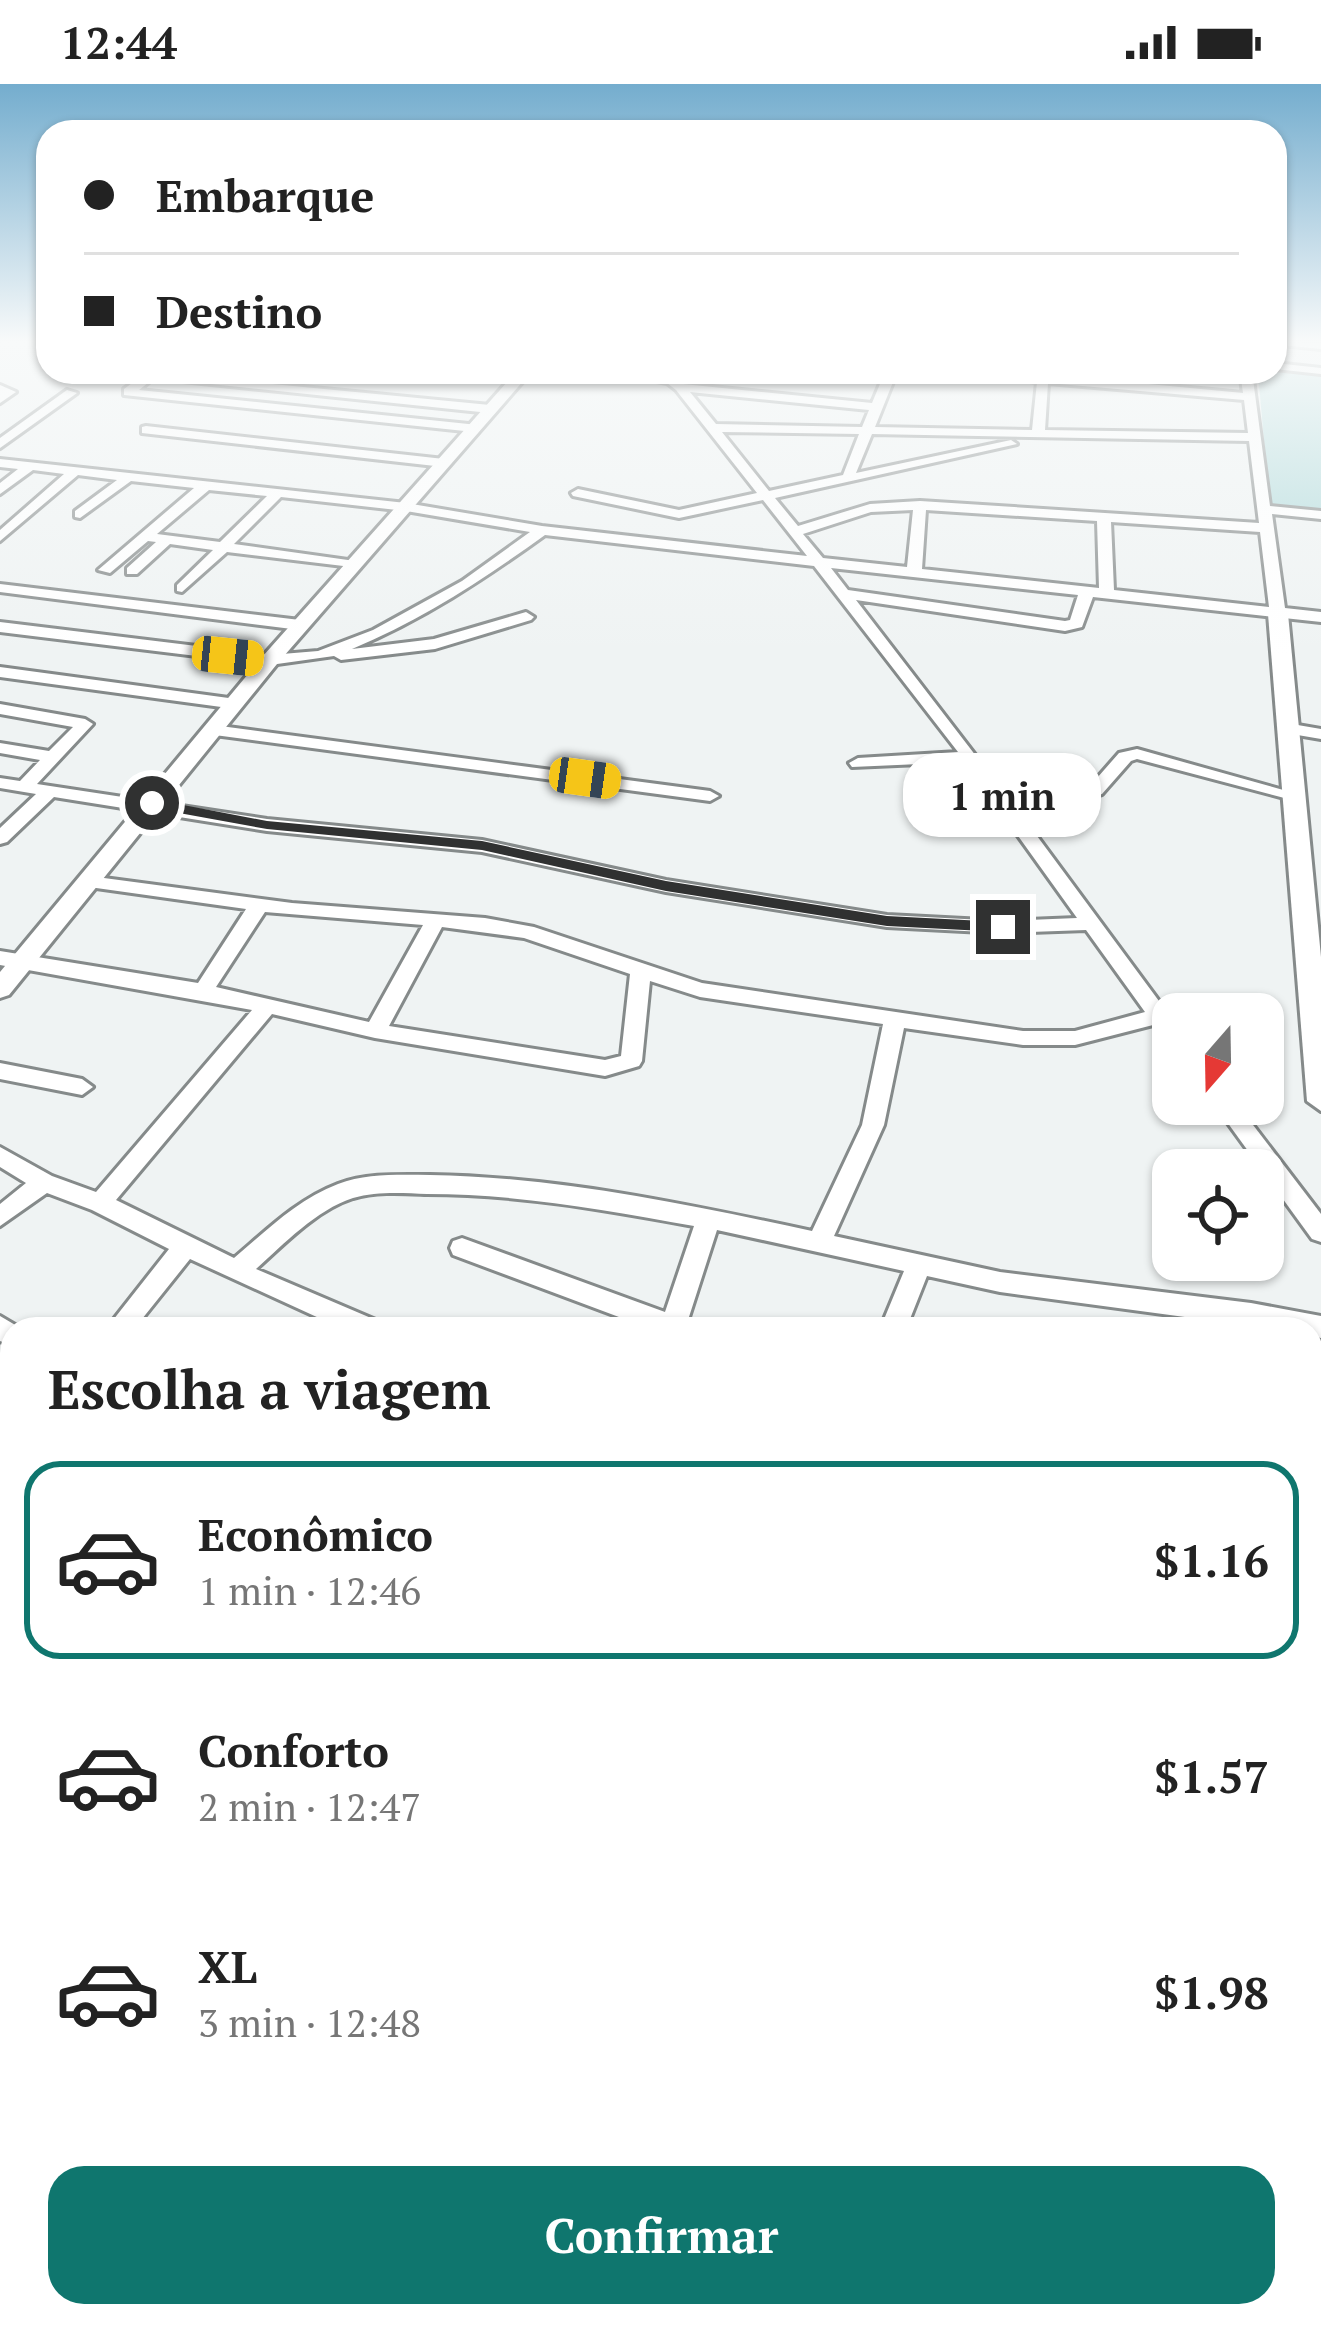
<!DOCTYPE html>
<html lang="pt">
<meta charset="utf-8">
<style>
body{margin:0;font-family:"PT Serif",serif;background:#f6f6f6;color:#222;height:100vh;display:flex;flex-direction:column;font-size:45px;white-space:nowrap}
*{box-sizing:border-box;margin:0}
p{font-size:39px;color:#767676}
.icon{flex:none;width:66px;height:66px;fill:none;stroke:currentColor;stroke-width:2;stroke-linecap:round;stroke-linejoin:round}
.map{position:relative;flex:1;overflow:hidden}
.drawer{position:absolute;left:0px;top:1233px;width:1323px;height:1011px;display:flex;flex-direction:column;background:#fff;border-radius:36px 36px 0 0;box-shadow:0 3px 9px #0004}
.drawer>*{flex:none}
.top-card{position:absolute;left:36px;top:36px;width:1251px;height:264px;border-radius:36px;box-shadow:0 3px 9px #0004;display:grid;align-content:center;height:264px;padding:0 48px;background:#fff}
.needle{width:78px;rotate:200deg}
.tools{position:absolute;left:1152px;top:909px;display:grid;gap:24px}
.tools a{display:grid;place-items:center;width:132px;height:132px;border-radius:24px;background:#fff;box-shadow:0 3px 9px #0004;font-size:60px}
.end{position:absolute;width:54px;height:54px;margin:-27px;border:15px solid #303131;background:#fff;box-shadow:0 0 0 6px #fff}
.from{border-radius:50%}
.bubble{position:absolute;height:84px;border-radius:36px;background:#fff;box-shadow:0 3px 9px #0004;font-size:39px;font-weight:600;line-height:84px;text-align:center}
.car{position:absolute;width:36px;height:72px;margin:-36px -18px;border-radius:15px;box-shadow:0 0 9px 3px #0007;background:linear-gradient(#f5c518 24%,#345 0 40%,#f5c518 0 76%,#345 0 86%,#f5c518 0)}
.top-card b{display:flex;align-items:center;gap:42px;height:114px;font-size:45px}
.top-card b+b{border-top:3px solid #e0e0e0}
.top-card i{width:30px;height:30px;background:#222}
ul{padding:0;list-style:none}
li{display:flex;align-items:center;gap:36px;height:198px;margin:0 24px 18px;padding:0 24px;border:6px solid transparent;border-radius:36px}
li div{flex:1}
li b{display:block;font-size:45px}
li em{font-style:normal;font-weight:600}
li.selected{border-color:#0f766e}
li>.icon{width:108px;height:108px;stroke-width:1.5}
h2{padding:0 48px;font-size:54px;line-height:144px}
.button{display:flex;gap:24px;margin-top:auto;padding:24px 48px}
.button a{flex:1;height:138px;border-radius:36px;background:#0f766e;color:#fff;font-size:48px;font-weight:600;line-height:138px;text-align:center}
.status{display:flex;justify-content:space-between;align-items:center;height:84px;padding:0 60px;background:#fff;direction:ltr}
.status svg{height:33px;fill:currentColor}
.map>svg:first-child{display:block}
.green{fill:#aed9da}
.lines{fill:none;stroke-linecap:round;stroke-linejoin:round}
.minor-casing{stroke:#858a8a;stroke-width:6}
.tertiary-casing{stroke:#858a8a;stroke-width:6}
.minor{fill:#fff;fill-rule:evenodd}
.tertiary{fill:#fff;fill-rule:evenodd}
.route{fill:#303131}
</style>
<div class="status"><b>12:44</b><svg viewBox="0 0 49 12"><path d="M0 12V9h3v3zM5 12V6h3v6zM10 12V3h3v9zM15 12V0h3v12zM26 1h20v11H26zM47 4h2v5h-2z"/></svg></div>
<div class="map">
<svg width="1321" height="2242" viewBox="0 0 1321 2242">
<rect width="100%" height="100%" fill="#eff3f3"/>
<path class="green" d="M 1275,284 L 1321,289 L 1321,433 L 1270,427 L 1258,288 Z"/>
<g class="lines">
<defs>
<g id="minor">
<path d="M 1276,258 L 1321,259 L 1321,265 L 1282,261 Z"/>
<path d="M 1275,279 L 1321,284 L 1321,290 L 1275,285 Z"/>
<path d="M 147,288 L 490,321 L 496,325 L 490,329 L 154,294 L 139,306 L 478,341 L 480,344 L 474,348 L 124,311 L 124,305 Z"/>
<path d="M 609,288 C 633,288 663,286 683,300 L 872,319 L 885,288 L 897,288 L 875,343 L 1032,346 L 1037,298 L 963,288 L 1043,290 L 1243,309 L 1240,288 L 1252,288 L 1270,422 L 1321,427 L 1321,435 L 1272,430 L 1285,524 L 1321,528 L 1321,538 L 1093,513 L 1082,543 L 1065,547 L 856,516 L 1016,724 L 1090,702 L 1119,669 L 1137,665 L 1301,711 L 1292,716 L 1137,675 L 1131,677 L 1102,710 L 1023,733 L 1173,936 L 1173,959 L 1165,957 L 1153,941 L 1075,961 L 1023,961 L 904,944 L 884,1041 L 834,1152 L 1000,1188 L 1251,1219 L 1321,1232 L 1321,1254 L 1311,1252 L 1311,1245 L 1274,1245 L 1000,1208 L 927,1192 L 906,1245 L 880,1245 L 904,1187 L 717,1146 L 688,1236 L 694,1245 L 651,1245 L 453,1171 L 450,1164 L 453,1157 L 462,1154 L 665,1228 L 694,1142 C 605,1126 518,1110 427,1110 C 403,1109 377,1107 353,1114 C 316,1126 284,1160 256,1185 L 378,1237 L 382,1245 L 343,1245 L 190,1175 L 134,1245 L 106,1245 L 169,1165 L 92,1126 L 47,1109 L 0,1142 L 0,1120 L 26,1099 L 0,1083 L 0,1063 L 52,1092 L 96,1108 L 252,926 L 0,881 L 0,867 L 198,899 L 246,825 L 82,802 L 79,798 L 89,792 L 292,819 L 485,834 L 534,843 L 702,899 L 1023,947 L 1075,947 L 1145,928 L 1086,846 L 1003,849 L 887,843 L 666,808 L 482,768 L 267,747 L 54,713 L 7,758 L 0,760 L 0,744 L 36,710 L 0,704 L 0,694 L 20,697 L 40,676 L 0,669 L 0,659 L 49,667 L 73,643 L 0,630 L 0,620 L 85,635 L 93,640 L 37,700 L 267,735 L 482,756 L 666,796 L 887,831 L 1003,837 L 1077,834 L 965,678 L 852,683 L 849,679 L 858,674 L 958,668 L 814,482 L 545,451 C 484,495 422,536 352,565 L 434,555 L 526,528 L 534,533 L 531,536 L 435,565 L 341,576 L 334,572 L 270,581 L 0,548 L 0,538 L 270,571 L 318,567 L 373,546 L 462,497 L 530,448 L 406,427 L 281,413 L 234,460 L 355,477 L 360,478 L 360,484 L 227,468 L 182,508 L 177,507 L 177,501 L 213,466 L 170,460 L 137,490 L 127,490 L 127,484 L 156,458 L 148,457 L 110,489 L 98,486 L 194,404 L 131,397 L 80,434 L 75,433 L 75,427 L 117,396 L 78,391 L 0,457 L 0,446 L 64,390 L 33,386 L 0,410 L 0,399 L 18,385 L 0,383 L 0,375 L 406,419 L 542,442 L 807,472 L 763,416 L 679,434 L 573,412 L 571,409 L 578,405 L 679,426 L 757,409 L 676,306 L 667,299 ZM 1048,299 L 1244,316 L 1248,349 L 1045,346 ZM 690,308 L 869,326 L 862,343 L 716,340 ZM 722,348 L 859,350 L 843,391 L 769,407 ZM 872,350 L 1249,357 L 1259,439 L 920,417 L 870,420 L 798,442 L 775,414 L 1017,360 L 1011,356 L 856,389 ZM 209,406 L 267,412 L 220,458 L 157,450 ZM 913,426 L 907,483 L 823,474 L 803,450 L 871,428 ZM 926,426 L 1097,437 L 1099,504 L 922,485 ZM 1111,438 L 1260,448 L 1269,523 L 1114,506 ZM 831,484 L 1078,511 L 1070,536 L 1065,537 L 848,506 ZM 265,828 L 423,841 L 369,938 L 216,903 ZM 442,843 L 524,854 L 630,890 L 621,972 L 605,976 L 389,942 ZM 650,897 L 700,913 L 883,940 L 862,1041 L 812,1147 C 686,1120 559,1093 430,1091 C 400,1091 367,1089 338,1100 C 298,1115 266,1147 234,1174 L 116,1116 L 272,930 L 375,954 L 605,992 L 639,982 L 642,977 Z"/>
<path d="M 0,301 L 16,308 L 0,319 Z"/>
<path d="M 67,306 L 77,309 L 0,364 L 0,354 Z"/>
<path d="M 146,342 L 444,375 L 450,379 L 444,383 L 142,349 L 142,343 Z"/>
<path d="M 0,500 L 300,536 L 308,541 L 300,546 L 0,508 Z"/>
<path d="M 0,583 L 236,615 L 244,620 L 236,625 L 0,593 Z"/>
<path d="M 1286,639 L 1321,645 L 1321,655 L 1280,648 L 1280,640 Z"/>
<path d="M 213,641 L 710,707 L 719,712 L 710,717 L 207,650 L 205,646 Z"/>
<path d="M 0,979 L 82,995 L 93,1003 L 82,1011 L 0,995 Z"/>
<path d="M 1214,1020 L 1237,1020 L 1321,1130 L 1321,1158 L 1312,1155 Z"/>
<path d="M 0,1232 L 22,1245 L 12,1245 L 12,1262 L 0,1257 Z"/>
<path d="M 0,1425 L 12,1430 L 12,1459 L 0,1454 Z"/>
<path d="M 1311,1474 L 1321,1477 L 1321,1505 L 1311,1502 Z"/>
<path d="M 1311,1581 L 1321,1584 L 1321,1616 L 1311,1613 Z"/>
<path d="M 0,1797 L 12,1801 L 12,1835 L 0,1831 Z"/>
<path d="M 1311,1821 L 1321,1824 L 1321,1858 L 1311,1855 Z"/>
<path d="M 12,2065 L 12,2123 L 0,2128 L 0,2070 Z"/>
<path d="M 1311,2202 L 1321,2205 L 1321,2242 L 1311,2242 L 1295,2232 L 1311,2232 Z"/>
<path d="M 283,2232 L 323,2232 L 319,2242 L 279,2242 Z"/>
<path d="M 760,2232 L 800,2232 L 799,2242 L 759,2242 Z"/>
</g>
<g id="tertiary">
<path d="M 516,288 L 531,288 L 277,580 L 9,911 L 0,914 L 0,888 L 263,572 Z"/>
<path d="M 1278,524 L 1288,530 L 1321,873 L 1321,1027 L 1307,1017 L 1268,530 Z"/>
</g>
</defs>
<use href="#minor" class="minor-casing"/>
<use href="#tertiary" class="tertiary-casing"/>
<use href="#minor" class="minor"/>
<use href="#tertiary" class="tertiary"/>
</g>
<linearGradient id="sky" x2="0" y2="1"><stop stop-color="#74adce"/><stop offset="0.45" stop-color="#f8fafa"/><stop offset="1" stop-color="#f8fafa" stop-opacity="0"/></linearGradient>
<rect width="1321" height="572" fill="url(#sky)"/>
<path class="route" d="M 152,715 L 267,737 L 482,757 L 666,797 L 887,832 L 1003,838 L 1011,843 L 1003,848 L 887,842 L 666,807 L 482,766 L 267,745 L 146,723 Z"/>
</svg>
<div class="tools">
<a><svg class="needle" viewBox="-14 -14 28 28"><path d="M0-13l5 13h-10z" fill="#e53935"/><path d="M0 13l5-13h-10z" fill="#767676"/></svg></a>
<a><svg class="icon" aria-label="locate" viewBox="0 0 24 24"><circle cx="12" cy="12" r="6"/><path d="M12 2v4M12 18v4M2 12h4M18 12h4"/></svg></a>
</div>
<i class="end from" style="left:152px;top:719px"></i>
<i class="end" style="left:1003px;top:843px"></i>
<div class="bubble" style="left:903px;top:669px;width:198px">1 min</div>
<i class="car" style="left:228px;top:572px;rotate:96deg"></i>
<i class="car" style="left:585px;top:694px;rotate:98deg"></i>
<div class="top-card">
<b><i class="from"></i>Embarque</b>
<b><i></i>Destino</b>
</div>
<section class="drawer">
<h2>Escolha a viagem</h2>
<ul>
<li class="selected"><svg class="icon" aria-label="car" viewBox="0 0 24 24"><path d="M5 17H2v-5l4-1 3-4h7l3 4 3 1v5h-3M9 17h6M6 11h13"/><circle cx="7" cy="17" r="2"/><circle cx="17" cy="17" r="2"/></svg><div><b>Econômico</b><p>1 min · 12:46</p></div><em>$1.16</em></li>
<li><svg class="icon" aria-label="car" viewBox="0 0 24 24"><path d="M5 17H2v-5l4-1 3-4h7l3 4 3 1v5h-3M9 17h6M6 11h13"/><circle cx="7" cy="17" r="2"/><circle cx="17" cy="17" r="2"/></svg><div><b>Conforto</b><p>2 min · 12:47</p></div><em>$1.57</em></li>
<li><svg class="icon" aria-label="car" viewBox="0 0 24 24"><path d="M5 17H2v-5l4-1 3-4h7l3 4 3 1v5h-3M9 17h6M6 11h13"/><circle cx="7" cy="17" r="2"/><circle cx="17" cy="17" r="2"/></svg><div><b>XL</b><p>3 min · 12:48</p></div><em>$1.98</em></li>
</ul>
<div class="button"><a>Confirmar</a></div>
</section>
</div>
